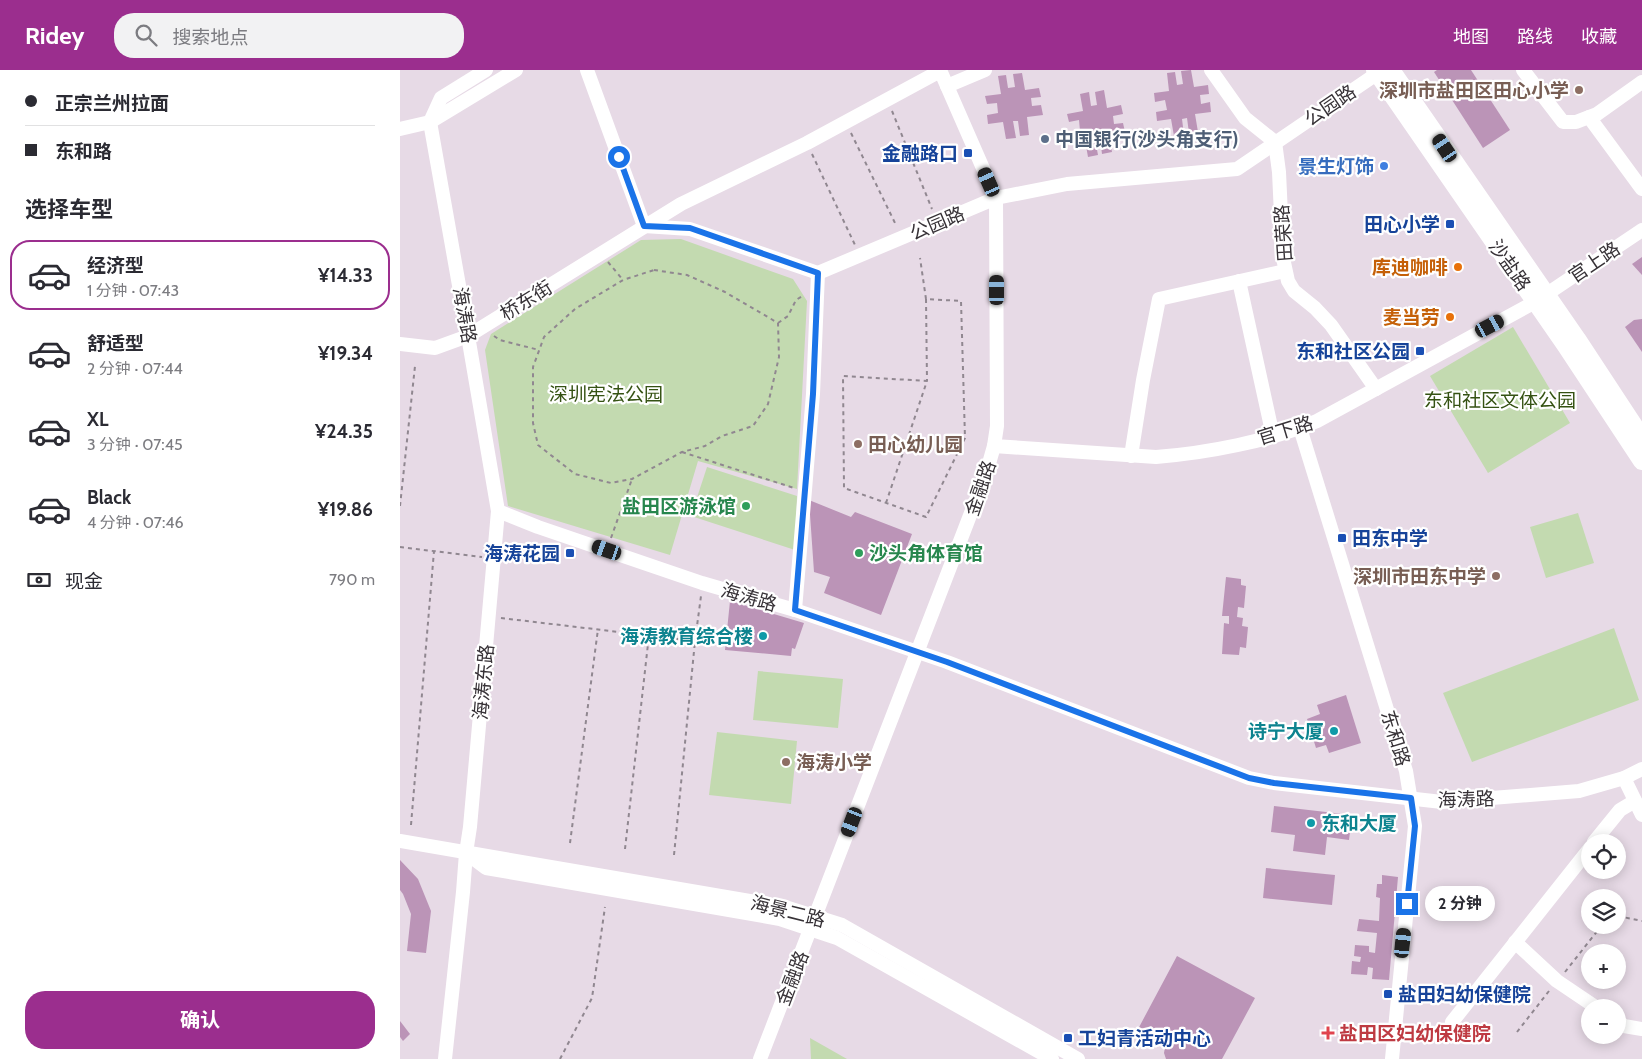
<!DOCTYPE html>
<html lang="zh">
<meta charset="utf-8">
<style>
body{margin:0;font-family:Cabin,"Noto Sans SC",sans-serif;background:#f2f2f3;color:#2b2b33;height:100vh;display:flex;flex-direction:column;font-size:19px;white-space:nowrap}
*{box-sizing:border-box;margin:0}
p{font-size:16px;color:#7c7c81}
.icon{flex:none;width:28px;height:28px;fill:none;stroke:currentColor;stroke-width:2;stroke-linecap:round;stroke-linejoin:round}
.map{position:relative;flex:1;overflow:hidden}
.drawer{display:flex;flex-direction:column;background:#fff;width:400px}
.drawer>*{flex:none}
.hud{display:grid;align-content:center;height:110px;padding:0 25px;background:#fff}
.buttons{position:absolute;left:1181px;top:764px;display:grid;gap:10px}
.buttons a{display:grid;place-items:center;width:45px;height:45px;border-radius:50%;background:#fff;box-shadow:0 2px 12px #0003;font-size:25px}
.end{position:absolute;width:22px;height:22px;margin:-11px;border:6px solid #1a73e8;background:#fff;box-shadow:0 0 0 2px #fff}
.from{border-radius:50%}
.bubble{position:absolute;height:35px;border-radius:18px;background:#fff;box-shadow:0 2px 12px #0003;font-size:16px;font-weight:700;line-height:35px;text-align:center}
.car{position:absolute;width:15px;height:30px;margin:-15px -8px;border-radius:6px;box-shadow:0 0 4px 1px #0007;background:linear-gradient(#222 24%,#8ab4d8 0 40%,#222 0 76%,#8ab4d8 0 86%,#222 0)}
.hud b{display:flex;align-items:center;gap:18px;height:48px;font-size:19px}
.hud b+b{border-top:1px solid #e1e1e2}
.hud i{width:12px;height:12px;background:#2b2b33}
ul{padding:0;list-style:none}
li{display:flex;align-items:center;gap:15px;height:70px;margin:0 10px 8px;padding:0 15px;border:2px solid transparent;border-radius:20px}
li div{flex:1}
li b{display:block;font-size:19px}
li em{font-style:normal;font-weight:700}
li.on{border-color:#9b2e8e}
li>.icon{width:45px;height:45px;stroke-width:1.5}
h2{padding:0 25px;font-size:22px;line-height:60px}
.pay{display:flex;align-items:center;gap:12px;height:55px;padding:0 25px;font-size:19px}
.pay p{margin-inline-start:auto}
.action{display:flex;gap:10px;margin-top:auto;padding:10px 25px}
.action a{flex:1;height:58px;border-radius:20px;background:#9b2e8e;color:#fff;font-size:20px;font-weight:700;line-height:58px;text-align:center}
header{display:flex;align-items:center;gap:30px;box-sizing:border-box;height:70px;padding:0 25px;background:#9b2e8e;color:#fff}
header strong{font-size:24px}
nav{display:flex;gap:28px;margin-inline-start:auto;font-size:18px}
.search{width:350px;height:45px;background:#f2f2f3;display:flex;align-items:center;gap:12px;box-sizing:border-box;padding:0 18px;border-radius:20px;color:#7c7c81;font-size:19px}
main{display:flex;flex:1;min-height:0}
.map>svg:first-child{display:block}
.green{fill:#c3dab0}
.building{fill:#bb94b7}
.lines{fill:none;stroke-linecap:round;stroke-linejoin:round}
.path{stroke:#908790;stroke-width:2;stroke-dasharray:4 4;stroke-linecap:butt}
.minor{stroke:#fff;stroke-width:14}
.major{stroke:#fff;stroke-width:18}
.route{stroke:#1a73e8;stroke-width:6}
.education-dot{fill:#8d6e63;stroke:#fff;stroke-width:2}
.service-dot{fill:#5c6f8a;stroke:#fff;stroke-width:2}
.transit-dot{fill:#1a4fb4;stroke:#fff;stroke-width:2}
.shop-dot{fill:#3f7fe0;stroke:#fff;stroke-width:2}
.food-dot{fill:#e8710a;stroke:#fff;stroke-width:2}
.leisure-dot{fill:#2e9e5b;stroke:#fff;stroke-width:2}
.culture-dot{fill:#0f9aa8;stroke:#fff;stroke-width:2}
.health-dot{fill:#e0444e;stroke:#fff;stroke-width:2}
.labels{text-anchor:middle;stroke-width:4.5;stroke-linejoin:round;paint-order:stroke}
.education-label{font-size:19px;font-weight:bold;fill:#785e54;stroke:#fff;text-anchor:end}
.street-label{font-size:19px;fill:#373237;stroke:#fff}
.service-label{font-size:19px;font-weight:bold;fill:#4e5e75;stroke:#fff;text-anchor:start}
.transit-label{font-size:19px;font-weight:bold;fill:#164399;stroke:#fff;text-anchor:end}
.shop-label{font-size:19px;font-weight:bold;fill:#366cbe;stroke:#fff;text-anchor:end}
.food-label{font-size:19px;font-weight:bold;fill:#c56008;stroke:#fff;text-anchor:end}
.park-label{font-size:19px;fill:#355213;stroke:#fff}
.leisure-label{font-size:19px;font-weight:bold;fill:#27864d;stroke:#fff;text-anchor:end}
.culture-label{font-size:19px;font-weight:bold;fill:#0d838f;stroke:#fff;text-anchor:end}
.health-label{font-size:19px;font-weight:bold;fill:#be3a42;stroke:#fff;text-anchor:start}
</style>
<header>
<strong>Ridey</strong>
<div class="search"><svg class="icon" aria-label="search" viewBox="0 0 24 24"><circle cx="10" cy="10" r="6"/><path d="M15 15l6 6"/></svg>搜索地点</div>
<nav><a>地图</a><a>路线</a><a>收藏</a></nav>
</header>
<main>
<section class="drawer">
<div class="hud">
<b><i class="from"></i>正宗兰州拉面</b>
<b><i></i>东和路</b>
</div>
<h2>选择车型</h2>
<ul>
<li class="on"><svg class="icon" aria-label="car" viewBox="0 0 24 24"><path d="M5 17H2v-5l4-1 3-4h7l3 4 3 1v5h-3M9 17h6M6 11h13"/><circle cx="7" cy="17" r="2"/><circle cx="17" cy="17" r="2"/></svg><div><b>经济型</b><p>1 分钟 · 07:43</p></div><em>¥14.33</em></li>
<li><svg class="icon" aria-label="car" viewBox="0 0 24 24"><path d="M5 17H2v-5l4-1 3-4h7l3 4 3 1v5h-3M9 17h6M6 11h13"/><circle cx="7" cy="17" r="2"/><circle cx="17" cy="17" r="2"/></svg><div><b>舒适型</b><p>2 分钟 · 07:44</p></div><em>¥19.34</em></li>
<li><svg class="icon" aria-label="car" viewBox="0 0 24 24"><path d="M5 17H2v-5l4-1 3-4h7l3 4 3 1v5h-3M9 17h6M6 11h13"/><circle cx="7" cy="17" r="2"/><circle cx="17" cy="17" r="2"/></svg><div><b>XL</b><p>3 分钟 · 07:45</p></div><em>¥24.35</em></li>
<li><svg class="icon" aria-label="car" viewBox="0 0 24 24"><path d="M5 17H2v-5l4-1 3-4h7l3 4 3 1v5h-3M9 17h6M6 11h13"/><circle cx="7" cy="17" r="2"/><circle cx="17" cy="17" r="2"/></svg><div><b>Black</b><p>4 分钟 · 07:46</p></div><em>¥19.86</em></li>
</ul>
<div class="pay"><svg class="icon" aria-label="cash" viewBox="0 0 24 24"><path d="M3 7h18v10H3z"/><circle cx="12" cy="12" r="2"/></svg>现金<p>790 m</p></div>
<div class="action"><a>确认</a></div>
</section>
<div class="map">
<svg width="1242" height="989" viewBox="0 0 1242 989">
<rect width="100%" height="100%" fill="#e7dae6"/>
<g class="green">
<path d="M 281,169 L 393,209 L 407,231 L 397,419 L 298,391 L 270,485 L 108,436 L 85,280 L 91,264 L 241,170 Z"/>
<path d="M 1113,257 L 1170,353 L 1088,403 L 1030,306 Z"/>
<path d="M 307,397 L 397,426 L 395,480 L 291,446 Z"/>
<path d="M 1178,443 L 1194,493 L 1146,508 L 1130,457 Z"/>
<path d="M 1214,558 L 1239,630 L 1072,692 L 1043,623 Z"/>
<path d="M 358,601 L 443,609 L 438,658 L 353,650 Z"/>
<path d="M 317,662 L 397,671 L 391,734 L 309,725 Z"/>
<path d="M 410,968 L 447,989 L 411,989 Z"/>
</g>
<g class="building">
<path d="M 791,0 L 794,17 L 808,15 L 809,24 L 800,25 L 801,34 L 810,32 L 811,42 L 795,44 L 798,62 L 789,63 L 787,48 L 782,49 L 784,65 L 774,66 L 771,49 L 757,51 L 756,42 L 767,40 L 765,30 L 755,32 L 754,23 L 769,21 L 767,3 L 775,2 L 777,15 L 783,14 L 781,1 Z"/>
<path d="M 1037,0 L 1071,0 L 1110,60 L 1083,78 L 1034,2 Z"/>
<path d="M 622,3 L 625,20 L 639,18 L 641,27 L 631,28 L 632,36 L 641,35 L 643,45 L 627,47 L 629,65 L 620,66 L 618,51 L 613,51 L 616,68 L 606,69 L 603,52 L 588,54 L 587,45 L 598,43 L 597,33 L 587,34 L 585,26 L 601,24 L 598,6 L 606,5 L 608,18 L 615,17 L 613,4 Z"/>
<path d="M 704,20 L 707,38 L 721,35 L 723,44 L 713,46 L 714,54 L 723,53 L 725,62 L 709,65 L 712,82 L 702,84 L 700,68 L 695,69 L 698,85 L 688,87 L 685,70 L 671,72 L 669,63 L 680,61 L 679,50 L 669,52 L 667,44 L 683,41 L 680,24 L 689,22 L 691,36 L 697,35 L 695,22 Z"/>
<path d="M 1242,187 L 1242,205 L 1232,194 Z"/>
<path d="M 1242,249 L 1242,282 L 1225,257 L 1234,250 Z"/>
<path d="M 409,430 L 451,447 L 455,442 L 512,464 L 481,545 L 424,523 L 430,507 L 414,502 Z"/>
<path d="M 826,507 L 841,509 L 841,515 L 846,516 L 844,538 L 838,537 L 837,547 L 843,548 L 842,556 L 848,557 L 846,578 L 840,577 L 839,585 L 822,584 L 824,553 L 829,554 L 829,546 L 822,546 Z"/>
<path d="M 330,531 L 404,553 L 395,579 L 392,578 L 391,586 L 325,580 Z"/>
<path d="M 946,625 L 961,673 L 929,683 L 926,675 L 916,678 L 907,649 L 920,644 L 917,635 Z"/>
<path d="M 874,736 L 952,745 L 949,770 L 927,767 L 925,785 L 893,781 L 895,765 L 871,762 Z"/>
<path d="M 0,790 L 18,809 L 31,841 L 26,883 L 7,881 L 11,844 L 3,824 L 0,820 Z"/>
<path d="M 866,798 L 935,805 L 932,835 L 863,828 Z"/>
<path d="M 982,805 L 998,807 L 989,910 L 972,909 L 973,898 L 968,897 L 967,905 L 951,904 L 952,891 L 960,892 L 961,887 L 954,886 L 955,875 L 969,876 L 969,882 L 975,883 L 977,863 L 957,861 L 959,849 L 979,851 L 980,828 L 976,827 L 977,814 L 982,814 Z"/>
<path d="M 777,886 L 855,928 L 822,989 L 766,989 L 764,983 L 765,977 L 737,961 Z"/>
<path d="M 0,951 L 10,964 L 3,971 L 0,967 Z"/>
</g>
<g class="lines">
<g class="path">
<path d="M 492,41 L 532,139"/>
<path d="M 451,63 L 496,155"/>
<path d="M 412,84 L 455,175"/>
<path d="M 208,192 L 223,210"/>
<path d="M 254,200 L 287,205 L 325,222 L 378,253 L 379,287 L 368,334 L 353,356 L 322,366 L 305,376 L 282,382 L 232,409 L 211,413 L 175,404 L 138,375 L 133,353 L 133,297 L 144,267 L 175,239 L 223,210 Z"/>
<path d="M 526,229 L 527,311"/>
<path d="M 378,253 L 388,246 L 396,230 L 404,225"/>
<path d="M 94,266 L 100,270 L 139,280"/>
<path d="M 282,382 L 394,418"/>
<path d="M 486,433 L 527,311 L 443,306 L 444,418 L 526,447 L 565,368 L 561,231 L 526,229 L 520,188"/>
<path d="M 0,436 L 15,296"/>
<path d="M 211,468 L 232,409"/>
<path d="M 0,477 L 82,487"/>
<path d="M 101,548 L 295,571"/>
<path d="M 11,755 L 34,481"/>
<path d="M 170,773 L 198,559"/>
<path d="M 225,779 L 249,565"/>
<path d="M 274,785 L 295,571 L 301,526"/>
<path d="M 1218,846 L 1242,851"/>
<path d="M 1165,902 L 1202,855"/>
<path d="M 1117,962 L 1149,921"/>
<path d="M 160,989 L 192,928 L 205,837"/>
</g>
<g class="minor">
<path d="M 187,0 L 244,156 L 290,159 L 418,203 L 596,128 L 667,114 L 837,99 L 978,3"/>
<path d="M 811,0 L 845,48 L 875,72 L 879,102 L 883,188 L 888,211 L 894,221 L 915,238 L 931,255 L 976,319"/>
<path d="M 1123,0 L 1163,52 L 1176,52 L 1189,47 L 1242,119"/>
<path d="M 547,16 L 585,0"/>
<path d="M 1189,47 L 1197,44 L 1242,12"/>
<path d="M 30,52 L 68,266 L 98,441 L 138,457 L 302,513 L 395,540 L 547,592 L 849,708 L 874,713 L 1042,732 L 1179,721 L 1224,708 L 1242,699"/>
<path d="M 30,52 L 41,28 L 86,0"/>
<path d="M 0,59 L 30,52 L 116,0"/>
<path d="M 839,211 L 873,366"/>
<path d="M 0,274 L 35,278 L 68,266 L 281,134 L 407,73 L 540,1"/>
<path d="M 900,358 L 1006,701 L 1015,756 L 992,989"/>
<path d="M 594,376 L 756,387 C 807,383 870,371 917,351 L 1135,232 L 1242,160"/>
<path d="M 731,386 L 743,310 L 759,229 L 885,201"/>
<path d="M 395,540 L 413,324 L 418,203"/>
<path d="M 1224,708 L 1242,745"/>
<path d="M 0,771 L 385,837 L 442,855 L 678,989"/>
<path d="M 1194,772 L 1220,740 L 1235,731"/>
<path d="M 66,783 L 86,798 L 380,849 L 437,868 L 652,989"/>
<path d="M 1115,872 L 1157,911 L 1197,938"/>
<path d="M 1218,951 L 1224,956 L 1242,959"/>
<path d="M 1052,952 L 1190,778"/>
<path d="M 45,989 L 63,822 L 66,783 L 70,757 L 98,441"/>
<path d="M 360,989 L 586,404 L 594,376 L 597,356 L 596,128 L 540,0"/>
</g>
<g class="major">
<path d="M 975,0 L 1166,276 L 1242,391"/>
<path d="M 991,0 L 1177,269 L 1242,368"/>
</g>
</g>
<g class="lines">
<path class="route" d="M 219,87 L 244,156 L 290,158 L 418,203 L 413,324 L 395,540 L 547,592 L 849,708 L 874,713 L 1011,728 L 1015,756 L 1007,834"/>
</g>
<g class="education-dot">
<circle cx="1179" cy="20" r="5"/>
<circle cx="458" cy="374" r="5"/>
<circle cx="1096" cy="506" r="5"/>
<circle cx="386" cy="692" r="5"/>
</g>
<circle class="service-dot" cx="645" cy="69" r="5"/>
<g class="transit-dot">
<rect x="563" y="78" width="10" height="10" rx="2.5"/>
<rect x="1045" y="149" width="10" height="10" rx="2.5"/>
<rect x="1015" y="276" width="10" height="10" rx="2.5"/>
<rect x="937" y="463" width="10" height="10" rx="2.5"/>
<rect x="165" y="478" width="10" height="10" rx="2.5"/>
<rect x="983" y="919" width="10" height="10" rx="2.5"/>
<rect x="663" y="963" width="10" height="10" rx="2.5"/>
</g>
<circle class="shop-dot" cx="984" cy="96" r="5"/>
<g class="food-dot">
<circle cx="1058" cy="197" r="5"/>
<circle cx="1050" cy="247" r="5"/>
</g>
<g class="leisure-dot">
<circle cx="346" cy="436" r="5"/>
<circle cx="459" cy="483" r="5"/>
</g>
<g class="culture-dot">
<circle cx="363" cy="566" r="5"/>
<circle cx="934" cy="661" r="5"/>
<circle cx="911" cy="753" r="5"/>
</g>
<path class="health-dot" d="M925.5 955.5h5v5h5v5h-5v5h-5v-5h-5v-5h5z"/>
<g class="labels">
<g class="education-label">
<text x="1169" y="27">深圳市盐田区田心小学</text>
<text x="468" y="381" text-anchor="start">田心幼儿园</text>
<text x="1086" y="513">深圳市田东中学</text>
<text x="396" y="699" text-anchor="start">海涛小学</text>
</g>
<g class="street-label">
<text transform="translate(930 35) rotate(-34)" y="7">公园路</text>
<text transform="translate(537 153) rotate(-23)" y="7">公园路</text>
<text transform="translate(883 163) rotate(-94)" y="7">田荣路</text>
<text transform="translate(1194 192) rotate(-34)" y="7">官上路</text>
<text transform="translate(1110 195) rotate(55)" y="7">沙盐路</text>
<text transform="translate(126 230) rotate(-32)" y="7">桥东街</text>
<text transform="translate(65 245) rotate(80)" y="7">海涛路</text>
<text transform="translate(885 360) rotate(-17)" y="7">官下路</text>
<text transform="translate(580 418) rotate(-71)" y="7">金融路</text>
<text transform="translate(349 527) rotate(16)" y="7">海涛路</text>
<text transform="translate(83 612) rotate(-85)" y="7">海涛东路</text>
<text transform="translate(996 668) rotate(73)" y="7">东和路</text>
<text transform="translate(1066 729) rotate(-2)" y="7">海涛路</text>
<text transform="translate(388 841) rotate(14)" y="7">海景二路</text>
<text transform="translate(392 908) rotate(-69)" y="7">金融路</text>
</g>
<g class="service-label">
<text x="655" y="76">中国银行(沙头角支行)</text>
</g>
<g class="transit-label">
<text x="558" y="90">金融路口</text>
<text x="1040" y="161">田心小学</text>
<text x="1010" y="288">东和社区公园</text>
<text x="952" y="475" text-anchor="start">田东中学</text>
<text x="160" y="490">海涛花园</text>
<text x="998" y="931" text-anchor="start">盐田妇幼保健院</text>
<text x="678" y="975" text-anchor="start">工妇青活动中心</text>
</g>
<g class="shop-label">
<text x="974" y="103">景生灯饰</text>
</g>
<g class="food-label">
<text x="1048" y="204">库迪咖啡</text>
<text x="1040" y="254">麦当劳</text>
</g>
<g class="park-label">
<text x="206" y="331">深圳宪法公园</text>
<text x="1100" y="337">东和社区文体公园</text>
</g>
<g class="leisure-label">
<text x="336" y="443">盐田区游泳馆</text>
<text x="469" y="490" text-anchor="start">沙头角体育馆</text>
</g>
<g class="culture-label">
<text x="353" y="573">海涛教育综合楼</text>
<text x="924" y="668">诗宁大厦</text>
<text x="921" y="760" text-anchor="start">东和大厦</text>
</g>
<g class="health-label">
<text x="939" y="970">盐田区妇幼保健院</text>
</g>
</g>
</svg>
<div class="buttons">
<a><svg class="icon" aria-label="locate" viewBox="0 0 24 24"><circle cx="12" cy="12" r="6"/><path d="M12 2v4M12 18v4M2 12h4M18 12h4"/></svg></a>
<a><svg class="icon" aria-label="layers" viewBox="0 0 24 24"><path d="M12 4l9 5-9 5-9-5zM3 14l9 5 9-5"/></svg></a>
<a>+</a>
<a>−</a>
</div>
<i class="end from" style="left:219px;top:87px"></i>
<i class="end" style="left:1007px;top:834px"></i>
<div class="bubble" style="left:1025px;top:816px;width:70px">2 分钟</div>
<i class="car" style="left:1045px;top:78px;rotate:326deg"></i>
<i class="car" style="left:589px;top:112px;rotate:336deg"></i>
<i class="car" style="left:597px;top:220px;rotate:0deg"></i>
<i class="car" style="left:1090px;top:256px;rotate:62deg"></i>
<i class="car" style="left:207px;top:480px;rotate:289deg"></i>
<i class="car" style="left:452px;top:752px;rotate:201deg"></i>
<i class="car" style="left:1003px;top:873px;rotate:6deg"></i>
</div>
</main>
